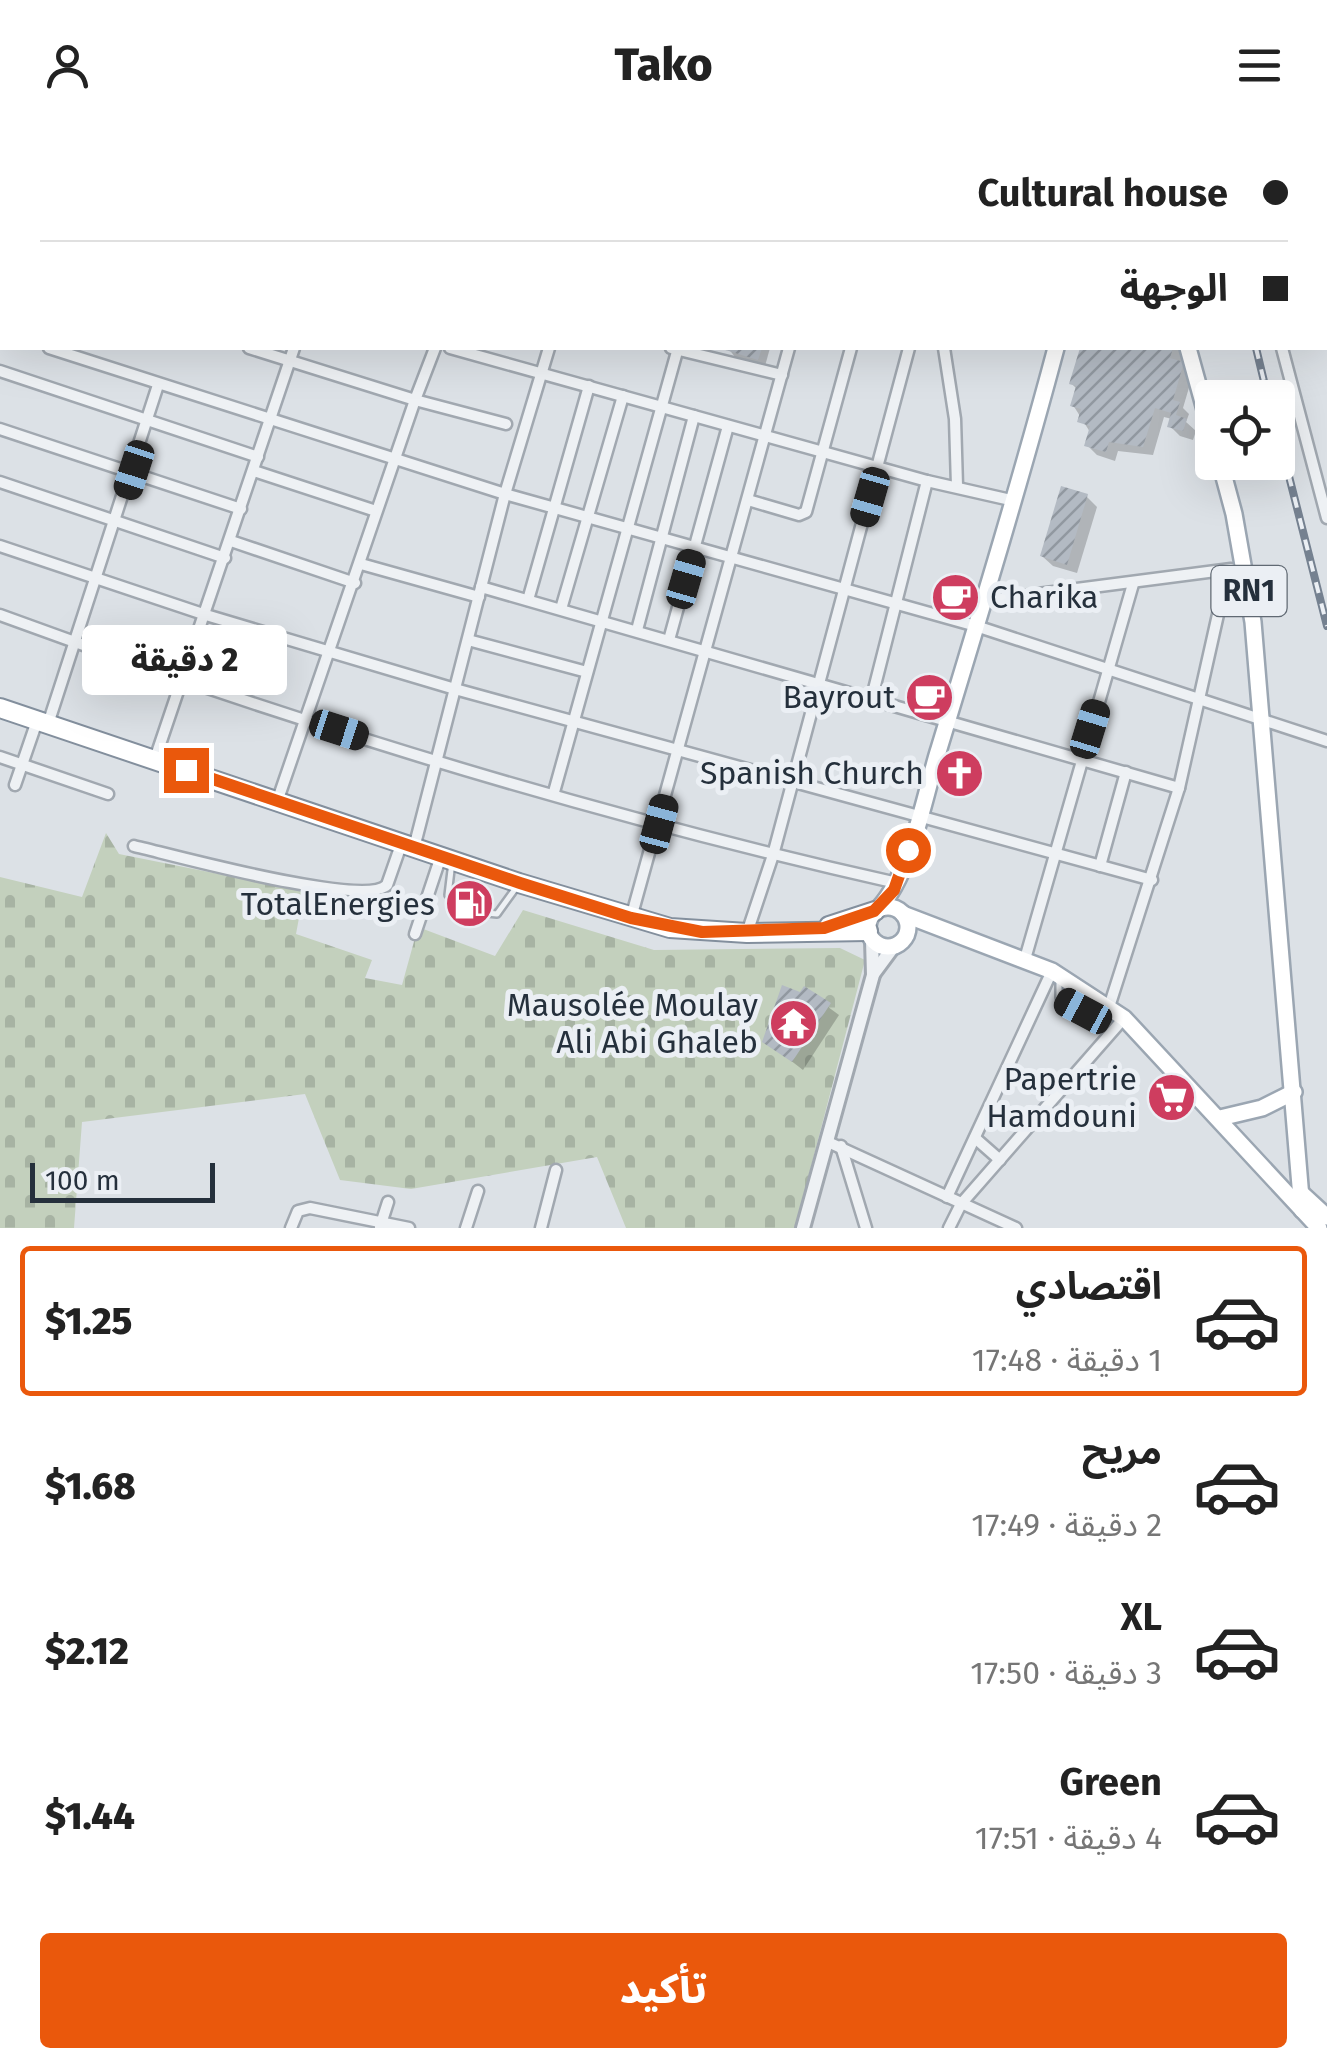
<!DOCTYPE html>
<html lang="ar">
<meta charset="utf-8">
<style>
body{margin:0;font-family:"Fira Sans","Noto Sans Arabic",sans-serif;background:#f6f6f6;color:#222;direction:rtl;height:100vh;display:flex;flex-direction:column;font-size:38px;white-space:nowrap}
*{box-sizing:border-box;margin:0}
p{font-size:32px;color:#767676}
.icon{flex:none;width:55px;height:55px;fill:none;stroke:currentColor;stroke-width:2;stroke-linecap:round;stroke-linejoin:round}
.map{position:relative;height:1098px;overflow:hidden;direction:ltr}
.drawer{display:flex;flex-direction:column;background:#fff;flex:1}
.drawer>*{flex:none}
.hud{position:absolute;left:0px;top:0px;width:1328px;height:220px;box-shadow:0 10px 40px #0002;direction:rtl;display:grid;align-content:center;height:220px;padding:0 40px;background:#fff}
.controls{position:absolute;left:1195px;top:250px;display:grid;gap:20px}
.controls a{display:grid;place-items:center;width:100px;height:100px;border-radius:10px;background:#fff;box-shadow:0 10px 40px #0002;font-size:50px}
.scale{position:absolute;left:30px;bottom:25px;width:185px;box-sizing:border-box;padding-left:10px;border:5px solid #25303c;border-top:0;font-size:28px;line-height:35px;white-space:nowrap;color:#25303c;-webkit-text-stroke:8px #ebeff4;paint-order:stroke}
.end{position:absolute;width:45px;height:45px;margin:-22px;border:12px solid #ea580c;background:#fff;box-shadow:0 0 0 5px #fff}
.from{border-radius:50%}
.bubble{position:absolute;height:70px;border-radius:10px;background:#fff;box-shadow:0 10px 40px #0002;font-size:32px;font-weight:800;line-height:70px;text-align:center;direction:rtl}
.car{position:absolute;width:30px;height:60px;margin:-30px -15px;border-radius:12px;box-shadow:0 0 8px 2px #0007;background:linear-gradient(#222 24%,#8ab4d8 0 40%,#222 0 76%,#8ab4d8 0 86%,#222 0)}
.hud b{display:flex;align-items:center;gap:35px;height:95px;font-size:38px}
.hud b+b{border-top:2px solid #e0e0e0}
.hud i{width:25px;height:25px;background:#222}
ul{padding:18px 0 0;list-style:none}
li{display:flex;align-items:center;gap:30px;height:150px;margin:0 20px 15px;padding:0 20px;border:5px solid transparent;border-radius:10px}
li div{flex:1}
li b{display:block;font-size:38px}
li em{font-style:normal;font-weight:800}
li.selected{border-color:#ea580c}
li>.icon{width:90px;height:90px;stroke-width:1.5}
.primary-button{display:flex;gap:20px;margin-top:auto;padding:20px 40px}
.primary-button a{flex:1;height:115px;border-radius:10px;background:#ea580c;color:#fff;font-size:40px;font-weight:800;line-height:115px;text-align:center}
header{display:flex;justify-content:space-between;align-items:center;height:130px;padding:0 40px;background:#fff;font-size:45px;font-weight:800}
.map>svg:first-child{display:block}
.cemetery{fill:url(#cemetery-stones)}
.shadow{fill:#0003}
.building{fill:url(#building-hatch)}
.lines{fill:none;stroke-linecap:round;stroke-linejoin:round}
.service-casing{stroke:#a1a8b0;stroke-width:10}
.minor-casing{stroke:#a1a8b0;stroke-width:15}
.tertiary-casing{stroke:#a1a8b0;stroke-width:18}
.primary-casing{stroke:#9ba6b2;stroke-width:20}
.trunk-casing{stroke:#838f9d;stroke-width:22}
.service{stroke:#eef1f4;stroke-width:5}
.minor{stroke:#eef1f4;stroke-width:10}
.tertiary{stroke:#eef1f4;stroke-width:12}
.primary{stroke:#fff;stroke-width:15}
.trunk{stroke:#fff;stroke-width:18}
.rail-casing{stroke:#758190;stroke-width:8}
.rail{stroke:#ebeff4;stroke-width:4;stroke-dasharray:11;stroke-linecap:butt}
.route{stroke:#ea580c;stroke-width:12}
.labels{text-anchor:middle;stroke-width:10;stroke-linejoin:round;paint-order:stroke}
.shield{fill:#ebeff4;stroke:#606973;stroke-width:2.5}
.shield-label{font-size:30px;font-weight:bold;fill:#25303c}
.poi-label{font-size:32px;fill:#25303c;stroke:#ebeff4;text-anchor:end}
</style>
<header><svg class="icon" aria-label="menu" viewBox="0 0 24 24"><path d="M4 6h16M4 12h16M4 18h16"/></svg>Tako<svg class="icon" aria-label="person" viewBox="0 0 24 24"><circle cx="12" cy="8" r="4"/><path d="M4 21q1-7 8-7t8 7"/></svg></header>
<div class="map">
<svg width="1327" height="1098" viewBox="0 0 1327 1098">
<defs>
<pattern id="cemetery-stones" width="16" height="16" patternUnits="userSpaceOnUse" patternTransform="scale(2.5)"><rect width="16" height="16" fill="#c3d0bd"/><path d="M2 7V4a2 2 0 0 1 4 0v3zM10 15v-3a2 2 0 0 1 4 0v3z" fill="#a7b3a3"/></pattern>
<pattern id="building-hatch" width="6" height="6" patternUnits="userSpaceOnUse" patternTransform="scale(2.5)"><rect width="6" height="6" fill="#b3bac3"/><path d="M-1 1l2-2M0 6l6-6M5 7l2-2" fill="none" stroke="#9198a0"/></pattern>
</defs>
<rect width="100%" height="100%" fill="#dce1e6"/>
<path class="cemetery" d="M 106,703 L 119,724 L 304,761 L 296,804 L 372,830 L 365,848 L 402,855 L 418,797 L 495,826 L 523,780 L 654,820 L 840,818 L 865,830 L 795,1098 L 626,1098 L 597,1027 L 411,1059 L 340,1050 L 305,964 L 82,992 L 74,1098 L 0,1098 L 0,747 L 82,767 Z"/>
<g class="shadow">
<path d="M 728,218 L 770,218 L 765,236 L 735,227 Z"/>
<path d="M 1082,218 L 1117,222 L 1118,218 L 1180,218 L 1184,222 L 1181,233 L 1193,244 L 1183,278 L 1189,284 L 1186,292 L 1196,301 L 1193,310 L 1180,306 L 1170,296 L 1172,289 L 1164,287 L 1153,325 L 1118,321 L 1115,331 L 1097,325 L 1087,315 L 1090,302 L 1073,275 L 1077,259 L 1072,254 Z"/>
<path d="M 1087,367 L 1097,377 L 1077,443 L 1053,436 L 1042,426 Z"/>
<path d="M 481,769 L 485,774 L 478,794 L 468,791 L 464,786 Z"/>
<path d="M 805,860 L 839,885 L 803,940 L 772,916 Z"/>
</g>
<g class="building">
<path d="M 719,218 L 762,218 L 758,230 Z"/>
<path d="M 1080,218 L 1173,218 L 1170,228 L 1184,232 L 1173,270 L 1180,272 L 1176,285 L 1187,289 L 1183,301 L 1167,297 L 1171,283 L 1155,278 L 1143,317 L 1109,312 L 1106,322 L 1084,316 L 1090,296 L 1077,292 L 1081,279 L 1070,276 L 1076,256 L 1069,254 Z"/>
<path d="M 1061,356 L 1088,364 L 1067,435 L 1040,426 Z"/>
<path d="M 470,762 L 482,767 L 474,791 L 461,787 Z"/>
<path d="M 782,855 L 800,862 L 804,856 L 831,873 L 792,932 L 762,912 Z"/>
</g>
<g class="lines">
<defs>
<g id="service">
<path d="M 452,732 L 448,765 L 464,777"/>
<path d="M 477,782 L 497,784 L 518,755"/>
<path d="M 1059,849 L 1059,868 L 1083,881 L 1098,874"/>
</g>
<g id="minor">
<path d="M 248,0 L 252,1"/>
<path d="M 535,0 L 544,2"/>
<path d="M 641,0 L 643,2"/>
<path d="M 1223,0 L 1224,2"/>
<path d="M 18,2 L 19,0"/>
<path d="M 88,2 L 89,0"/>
<path d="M 147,2 L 148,0"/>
<path d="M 322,2 L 323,0"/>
<path d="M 366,2 L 367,0"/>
<path d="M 476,2 L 476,0"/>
<path d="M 604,2 L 605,0"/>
<path d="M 714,2 L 715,0"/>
<path d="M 971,2 L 972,0"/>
<path d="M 1032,2 L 1033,0"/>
<path d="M 0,54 L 2,47"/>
<path d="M 1325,79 L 1327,74"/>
<path d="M 1325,103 L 1327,104"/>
<path d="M 0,201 L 2,202"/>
<path d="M 49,218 L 505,364 L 976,496 L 1327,611"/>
<path d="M 249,218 L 415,270 L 277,672"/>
<path d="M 435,218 L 415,270 L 506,294"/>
<path d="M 450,218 L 927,351 L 1015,371"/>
<path d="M 671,218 L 782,245"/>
<path d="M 944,218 L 955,289 L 957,356"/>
<path d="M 1282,218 L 1327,388"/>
<path d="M 0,241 L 258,327"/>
<path d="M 0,299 L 241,379"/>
<path d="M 254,341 L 376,381"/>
<path d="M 0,352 L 225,428"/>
<path d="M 748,370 L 799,385 L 806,382 L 851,218"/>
<path d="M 231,411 L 355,453"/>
<path d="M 0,416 L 206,485 L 455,559 L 1152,750"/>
<path d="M 361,434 L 479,467"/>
<path d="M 481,457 L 1179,658"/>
<path d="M 528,470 L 589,256"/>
<path d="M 984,471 L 1231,439"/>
<path d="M 561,479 L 623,266"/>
<path d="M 0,485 C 292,592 593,685 897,753"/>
<path d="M 637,500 L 694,286"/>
<path d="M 468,510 L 587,542"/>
<path d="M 669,510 L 728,296"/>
<path d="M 872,567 L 927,351"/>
<path d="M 48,594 L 158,255"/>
<path d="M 0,627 L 108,664"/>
<path d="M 155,629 L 294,218"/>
<path d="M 15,655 L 37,591"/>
<path d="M 554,662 L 678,218"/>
<path d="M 415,714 L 505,364 L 549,218"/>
<path d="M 134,716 C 173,725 364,778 387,755 L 402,712"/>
<path d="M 1100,736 L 1126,642"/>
<path d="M 631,788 L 789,218"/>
<path d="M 747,803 L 773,725 L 909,218"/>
<path d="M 415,804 L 441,726"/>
<path d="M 1025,829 L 1133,454"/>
<path d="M 1109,877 L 1179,658 L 1228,440"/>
<path d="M 975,1008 L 1000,1030"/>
<path d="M 828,1012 L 1016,1098"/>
<path d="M 841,1016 L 866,1098"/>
<path d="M 947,1067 L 1052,841"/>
<path d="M 380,1097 L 388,1072"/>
<path d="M 291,1098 L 298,1081 L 310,1078 L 409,1098"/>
<path d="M 466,1098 L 478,1061"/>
<path d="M 541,1098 L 556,1040"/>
<path d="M 949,1098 L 961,1074 L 1124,888"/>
</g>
<g id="tertiary">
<path d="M 874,843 L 894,816"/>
<path d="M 803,1098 L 873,845 L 872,810"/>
</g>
<g id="primary">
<path d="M 1119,2 L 1120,0"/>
<path d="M 1188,218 L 1212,305"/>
<path d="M 1220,332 L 1234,384 L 1253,492 L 1302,1080"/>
<circle cx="888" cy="797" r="20"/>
<path d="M 879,778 C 911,743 924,668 938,622 C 979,487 1020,353 1056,218"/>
<path d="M 903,784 L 1052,841 L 1124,888 L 1319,1098"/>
<path d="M 1220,988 L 1262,978 L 1294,962"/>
<path d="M 1300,1062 L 1327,1087"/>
</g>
<g id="trunk">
<path d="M 0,578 L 519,753 L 670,798 L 747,803 L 868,801"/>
<path d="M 829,796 L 875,781"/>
</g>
</defs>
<use href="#service" class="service-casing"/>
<use href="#minor" class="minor-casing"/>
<use href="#tertiary" class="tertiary-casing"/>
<use href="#primary" class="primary-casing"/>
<use href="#trunk" class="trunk-casing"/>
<use href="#service" class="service"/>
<use href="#minor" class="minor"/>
<use href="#tertiary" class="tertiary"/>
<use href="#primary" class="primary"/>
<use href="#trunk" class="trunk"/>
<defs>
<g id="rail">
<path d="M 1200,0 L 1200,2"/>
<path d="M 1256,218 L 1268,268"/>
<path d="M 1278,303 L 1327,496"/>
</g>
</defs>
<use href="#rail" class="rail-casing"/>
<use href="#rail" class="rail"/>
</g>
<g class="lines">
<path class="route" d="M 186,640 L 520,753 L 631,788 L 702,802 L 824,798 L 874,781 L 894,760 L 908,720"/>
</g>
<defs>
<symbol id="cafe-disc" viewBox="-11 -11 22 22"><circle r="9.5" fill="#ce3d5f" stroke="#ebeff4"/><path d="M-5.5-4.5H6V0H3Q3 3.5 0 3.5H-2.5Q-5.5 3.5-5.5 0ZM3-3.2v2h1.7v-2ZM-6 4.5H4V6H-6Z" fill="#fff"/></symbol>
<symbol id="church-disc" viewBox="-11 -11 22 22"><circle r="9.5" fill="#ce3d5f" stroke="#ebeff4"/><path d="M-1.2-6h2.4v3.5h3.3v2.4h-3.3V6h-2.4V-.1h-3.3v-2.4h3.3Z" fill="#fff"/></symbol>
<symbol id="fuel-disc" viewBox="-11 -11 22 22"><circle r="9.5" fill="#ce3d5f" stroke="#ebeff4"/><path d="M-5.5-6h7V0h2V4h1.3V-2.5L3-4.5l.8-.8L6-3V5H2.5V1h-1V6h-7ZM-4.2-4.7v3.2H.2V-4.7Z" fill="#fff"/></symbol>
<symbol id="temple-disc" viewBox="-11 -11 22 22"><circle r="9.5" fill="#ce3d5f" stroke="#ebeff4"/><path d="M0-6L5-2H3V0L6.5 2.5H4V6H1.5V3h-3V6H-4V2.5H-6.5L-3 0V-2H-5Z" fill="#fff"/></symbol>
<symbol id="supermarket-disc" viewBox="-11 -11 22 22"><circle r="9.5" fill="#ce3d5f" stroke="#ebeff4"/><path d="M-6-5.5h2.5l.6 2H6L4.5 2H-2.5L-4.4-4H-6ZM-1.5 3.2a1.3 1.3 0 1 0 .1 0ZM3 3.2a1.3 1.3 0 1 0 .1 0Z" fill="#fff"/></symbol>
</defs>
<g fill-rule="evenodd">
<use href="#cafe-disc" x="928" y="440" width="55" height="55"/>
<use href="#cafe-disc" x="902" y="540" width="55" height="55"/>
<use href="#church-disc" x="932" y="616" width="55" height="55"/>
<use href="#fuel-disc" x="442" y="746" width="55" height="55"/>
<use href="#temple-disc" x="766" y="866" width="55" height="55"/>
<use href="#supermarket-disc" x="1144" y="940" width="55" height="55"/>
</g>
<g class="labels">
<rect class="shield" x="1211.5" y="436" width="75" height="50" rx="8"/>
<g class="shield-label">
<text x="1249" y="471">RN1</text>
</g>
<g class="poi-label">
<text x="990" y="478" text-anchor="start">Charika</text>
<text x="895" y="578">Bayrout</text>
<text x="924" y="654">Spanish Church</text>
<text x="435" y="785">TotalEnergies</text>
<text x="758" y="886">Mausolée Moulay<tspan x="758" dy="37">Ali Abi Ghaleb</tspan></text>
<text x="1137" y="960">Papertrie<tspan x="1137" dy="37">Hamdouni</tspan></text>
</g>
</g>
</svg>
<div class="controls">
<a><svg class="icon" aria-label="locate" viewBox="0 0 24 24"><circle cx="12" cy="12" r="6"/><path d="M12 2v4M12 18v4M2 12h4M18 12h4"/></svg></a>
</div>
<div class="scale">100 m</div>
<i class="end from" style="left:908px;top:720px"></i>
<i class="end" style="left:186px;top:640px"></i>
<div class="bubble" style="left:82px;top:495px;width:205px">2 دقيقة</div>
<i class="car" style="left:134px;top:340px;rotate:198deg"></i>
<i class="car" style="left:870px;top:367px;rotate:196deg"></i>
<i class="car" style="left:686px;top:449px;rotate:16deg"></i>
<i class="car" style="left:1090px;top:599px;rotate:17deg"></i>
<i class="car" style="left:339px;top:600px;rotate:108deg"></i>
<i class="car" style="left:659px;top:694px;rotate:15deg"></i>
<i class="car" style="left:1083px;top:881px;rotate:298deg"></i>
<div class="hud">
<b><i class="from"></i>Cultural house</b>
<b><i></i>الوجهة</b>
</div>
</div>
<section class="drawer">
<ul>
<li class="selected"><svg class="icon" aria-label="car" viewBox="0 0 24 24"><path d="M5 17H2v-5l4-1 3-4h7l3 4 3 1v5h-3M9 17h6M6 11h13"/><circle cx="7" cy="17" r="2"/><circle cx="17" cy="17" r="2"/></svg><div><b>اقتصادي</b><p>1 دقيقة · 17:48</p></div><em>$1.25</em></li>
<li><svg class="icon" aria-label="car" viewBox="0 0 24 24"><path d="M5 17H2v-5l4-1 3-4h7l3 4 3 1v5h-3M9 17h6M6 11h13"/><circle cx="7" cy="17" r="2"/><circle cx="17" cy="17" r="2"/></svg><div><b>مريح</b><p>2 دقيقة · 17:49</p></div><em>$1.68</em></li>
<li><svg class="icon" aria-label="car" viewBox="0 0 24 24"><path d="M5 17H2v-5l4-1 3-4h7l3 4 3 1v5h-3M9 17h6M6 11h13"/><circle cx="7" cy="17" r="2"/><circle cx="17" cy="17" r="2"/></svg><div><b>XL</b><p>3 دقيقة · 17:50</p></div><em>$2.12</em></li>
<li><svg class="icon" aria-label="car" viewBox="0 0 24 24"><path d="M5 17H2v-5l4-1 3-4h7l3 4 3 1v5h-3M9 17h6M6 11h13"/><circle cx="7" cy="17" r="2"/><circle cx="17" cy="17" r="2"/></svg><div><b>Green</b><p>4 دقيقة · 17:51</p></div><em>$1.44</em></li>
</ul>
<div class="primary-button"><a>تأكيد</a></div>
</section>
